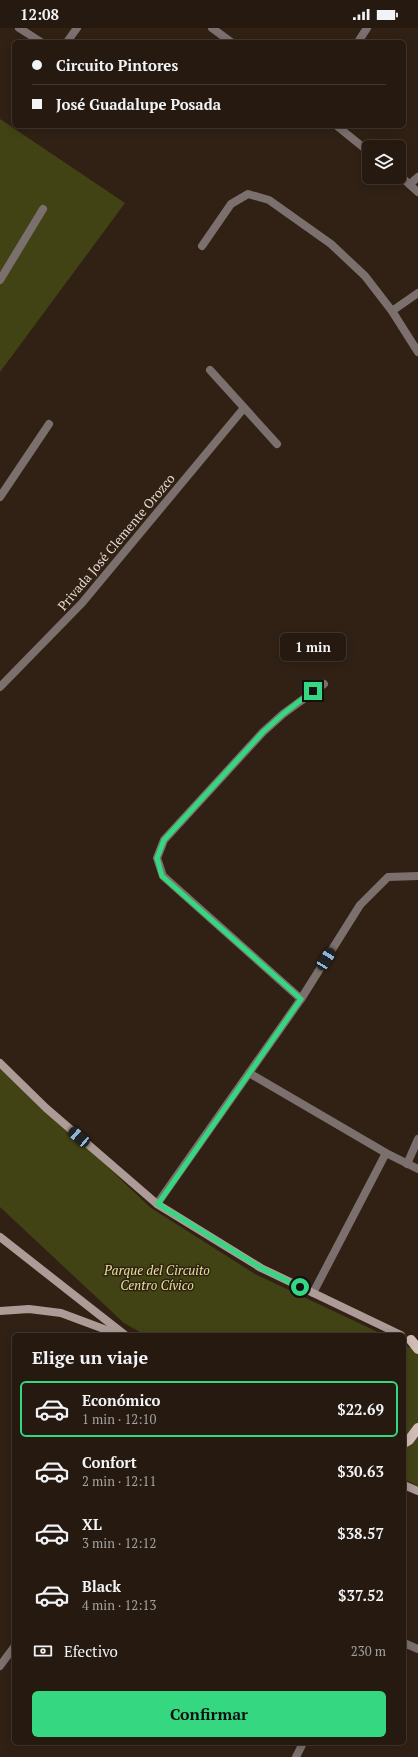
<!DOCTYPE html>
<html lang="es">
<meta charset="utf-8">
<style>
body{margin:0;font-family:"PT Serif",serif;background:#31261e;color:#f1f3f6;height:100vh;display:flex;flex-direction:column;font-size:15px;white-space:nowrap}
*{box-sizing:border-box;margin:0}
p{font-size:13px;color:#a3a09f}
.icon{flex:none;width:22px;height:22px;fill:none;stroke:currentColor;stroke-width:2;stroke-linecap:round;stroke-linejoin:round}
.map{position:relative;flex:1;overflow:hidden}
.panel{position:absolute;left:12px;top:1305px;width:394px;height:412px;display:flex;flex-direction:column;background:#251910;border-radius:6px;box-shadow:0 2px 10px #0003,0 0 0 1px #423830}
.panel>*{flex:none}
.guide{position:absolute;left:12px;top:12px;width:394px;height:88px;border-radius:6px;box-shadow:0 2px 10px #0003,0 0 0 1px #423830;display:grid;align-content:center;height:88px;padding:0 20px;background:#251910}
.buttons{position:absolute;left:362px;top:112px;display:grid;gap:8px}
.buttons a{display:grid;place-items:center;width:44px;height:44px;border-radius:6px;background:#251910;box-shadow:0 2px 10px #0003,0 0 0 1px #423830;font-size:20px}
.end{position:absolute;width:18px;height:18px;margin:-9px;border:5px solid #35d881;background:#111;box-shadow:0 0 0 2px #111}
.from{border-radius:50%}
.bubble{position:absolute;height:28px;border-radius:6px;background:#251910;box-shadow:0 2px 10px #0003,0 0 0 1px #423830;font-size:13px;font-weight:700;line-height:28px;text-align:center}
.car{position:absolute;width:12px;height:24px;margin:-12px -6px;border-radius:5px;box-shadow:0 0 3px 1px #0007;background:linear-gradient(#222 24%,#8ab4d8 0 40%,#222 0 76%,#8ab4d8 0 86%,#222 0)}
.guide b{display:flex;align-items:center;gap:14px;height:38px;font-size:15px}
.guide b+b{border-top:1px solid #423830}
.guide i{width:10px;height:10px;background:#f1f3f6}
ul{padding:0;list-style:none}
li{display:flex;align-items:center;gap:12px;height:56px;margin:0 8px 6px;padding:0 12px;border:2px solid transparent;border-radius:6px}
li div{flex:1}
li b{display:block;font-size:15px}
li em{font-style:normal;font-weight:700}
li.selected{border-color:#35d881}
li>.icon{width:36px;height:36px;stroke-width:1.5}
h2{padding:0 20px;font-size:18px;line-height:48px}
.pay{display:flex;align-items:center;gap:10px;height:44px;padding:0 20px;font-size:15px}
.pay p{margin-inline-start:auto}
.primary-button{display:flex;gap:8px;margin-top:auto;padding:8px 20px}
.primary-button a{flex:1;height:46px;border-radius:6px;background:#35d881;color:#111;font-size:16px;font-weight:700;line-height:46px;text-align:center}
.status{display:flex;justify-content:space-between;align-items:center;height:28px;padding:0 20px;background:#251910;direction:ltr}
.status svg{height:11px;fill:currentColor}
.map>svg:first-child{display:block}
.green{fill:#424314}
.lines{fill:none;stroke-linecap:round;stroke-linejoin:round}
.street{stroke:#7b706d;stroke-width:8}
.secondary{stroke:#ac9b96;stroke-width:8}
.primary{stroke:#d3bcb6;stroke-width:10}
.route{stroke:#35d881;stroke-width:5}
.labels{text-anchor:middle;stroke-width:3;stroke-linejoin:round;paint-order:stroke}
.street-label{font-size:13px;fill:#e5dad2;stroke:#312115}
.park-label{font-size:13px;font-style:italic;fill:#dfe394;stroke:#312115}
</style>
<div class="status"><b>12:08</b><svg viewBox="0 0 49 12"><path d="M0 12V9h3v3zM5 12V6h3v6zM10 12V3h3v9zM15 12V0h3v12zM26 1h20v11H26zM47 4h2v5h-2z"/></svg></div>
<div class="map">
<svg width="418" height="1729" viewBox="0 0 418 1729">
<rect width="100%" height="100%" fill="#312115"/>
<g class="green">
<path d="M 0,91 L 125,175 L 0,344 Z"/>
<path d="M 0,1037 L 151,1180 L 255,1246 L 384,1307 L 145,1307 L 124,1295 L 0,1179 Z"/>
<path d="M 404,1317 L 418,1323 L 418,1458 L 404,1451 Z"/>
</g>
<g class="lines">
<g class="street">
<path d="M 19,0 L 41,14"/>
<path d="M 212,0 L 231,14"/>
<path d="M 67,14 L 77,0"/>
<path d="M 358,14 L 367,0"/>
<path d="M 337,98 L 369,124"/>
<path d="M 399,147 L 418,164"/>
<path d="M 410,156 L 418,149"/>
<path d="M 202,218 L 231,176 L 248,166 L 269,172 L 331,216 L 365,248 L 392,283 L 418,324"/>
<path d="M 0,252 L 43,181"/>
<path d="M 392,283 L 418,265"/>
<path d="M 210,342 L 277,416"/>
<path d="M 0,469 L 49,396"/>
<path d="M 0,659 L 82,575 L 244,380"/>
<path d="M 301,971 L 163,848 L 157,830 L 164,812 L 263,704 L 283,686 L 324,656"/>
<path d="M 249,1045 L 386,1125 L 418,1141"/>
<path d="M 407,1136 L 418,1111"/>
<path d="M 157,1176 L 301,971 L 360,877 L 388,849 L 418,848"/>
<path d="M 313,1265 L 386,1125"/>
<path d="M 404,1615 L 418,1621"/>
<path d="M 0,1638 L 14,1619"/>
<path d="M 296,1729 L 303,1715"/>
</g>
<g class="secondary">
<path d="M 0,1035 L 46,1080 L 157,1176 L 261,1240 L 401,1307"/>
<path d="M 0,1209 L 125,1307"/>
<path d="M 0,1283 L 29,1281 L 61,1285 L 120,1307"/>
<path d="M 404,1457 L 418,1463"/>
</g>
<g class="primary">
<path d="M 411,1312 L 418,1321"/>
<path d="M 404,1415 L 409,1412 L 418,1400"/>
</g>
</g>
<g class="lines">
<path class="route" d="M 300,1259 L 261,1240 L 158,1176 L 301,971 L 162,848 L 157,830 L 164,812 L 263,704 L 283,686 L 313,663"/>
</g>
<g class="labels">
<g class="street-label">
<text transform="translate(116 514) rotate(-50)" y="5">Privada José Clemente Orozco</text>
</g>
<g class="park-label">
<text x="157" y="1247">Parque del Circuito<tspan x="157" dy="15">Centro Cívico</tspan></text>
</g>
</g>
</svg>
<div class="buttons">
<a><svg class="icon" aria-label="layers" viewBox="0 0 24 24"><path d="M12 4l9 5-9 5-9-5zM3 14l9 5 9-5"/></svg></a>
</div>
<i class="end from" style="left:300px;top:1259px"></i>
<i class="end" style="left:313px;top:663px"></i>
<div class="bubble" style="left:280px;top:605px;width:66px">1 min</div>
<i class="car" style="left:326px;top:931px;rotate:32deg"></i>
<i class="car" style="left:79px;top:1109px;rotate:311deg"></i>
<div class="guide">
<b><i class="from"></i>Circuito Pintores</b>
<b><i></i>José Guadalupe Posada</b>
</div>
<section class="panel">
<h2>Elige un viaje</h2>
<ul>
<li class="selected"><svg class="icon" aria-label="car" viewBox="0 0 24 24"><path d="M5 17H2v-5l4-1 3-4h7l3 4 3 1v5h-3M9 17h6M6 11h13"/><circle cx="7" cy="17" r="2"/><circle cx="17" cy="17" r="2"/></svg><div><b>Económico</b><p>1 min · 12:10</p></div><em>$22.69</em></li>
<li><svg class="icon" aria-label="car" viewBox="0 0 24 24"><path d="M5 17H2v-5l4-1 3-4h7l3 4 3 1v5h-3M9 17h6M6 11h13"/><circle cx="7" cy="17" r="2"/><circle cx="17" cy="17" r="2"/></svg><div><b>Confort</b><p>2 min · 12:11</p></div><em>$30.63</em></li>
<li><svg class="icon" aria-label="car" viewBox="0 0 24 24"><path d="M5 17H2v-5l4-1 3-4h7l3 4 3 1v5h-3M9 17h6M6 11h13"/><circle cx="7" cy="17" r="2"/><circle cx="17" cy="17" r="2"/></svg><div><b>XL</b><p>3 min · 12:12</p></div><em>$38.57</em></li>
<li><svg class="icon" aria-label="car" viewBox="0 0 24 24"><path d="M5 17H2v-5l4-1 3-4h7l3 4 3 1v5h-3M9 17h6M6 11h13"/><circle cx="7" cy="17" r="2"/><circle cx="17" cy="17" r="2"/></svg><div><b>Black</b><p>4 min · 12:13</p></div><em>$37.52</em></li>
</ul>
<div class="pay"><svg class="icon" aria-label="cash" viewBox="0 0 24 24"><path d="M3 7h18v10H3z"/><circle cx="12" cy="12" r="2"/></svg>Efectivo<p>230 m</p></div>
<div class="primary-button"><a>Confirmar</a></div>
</section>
</div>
